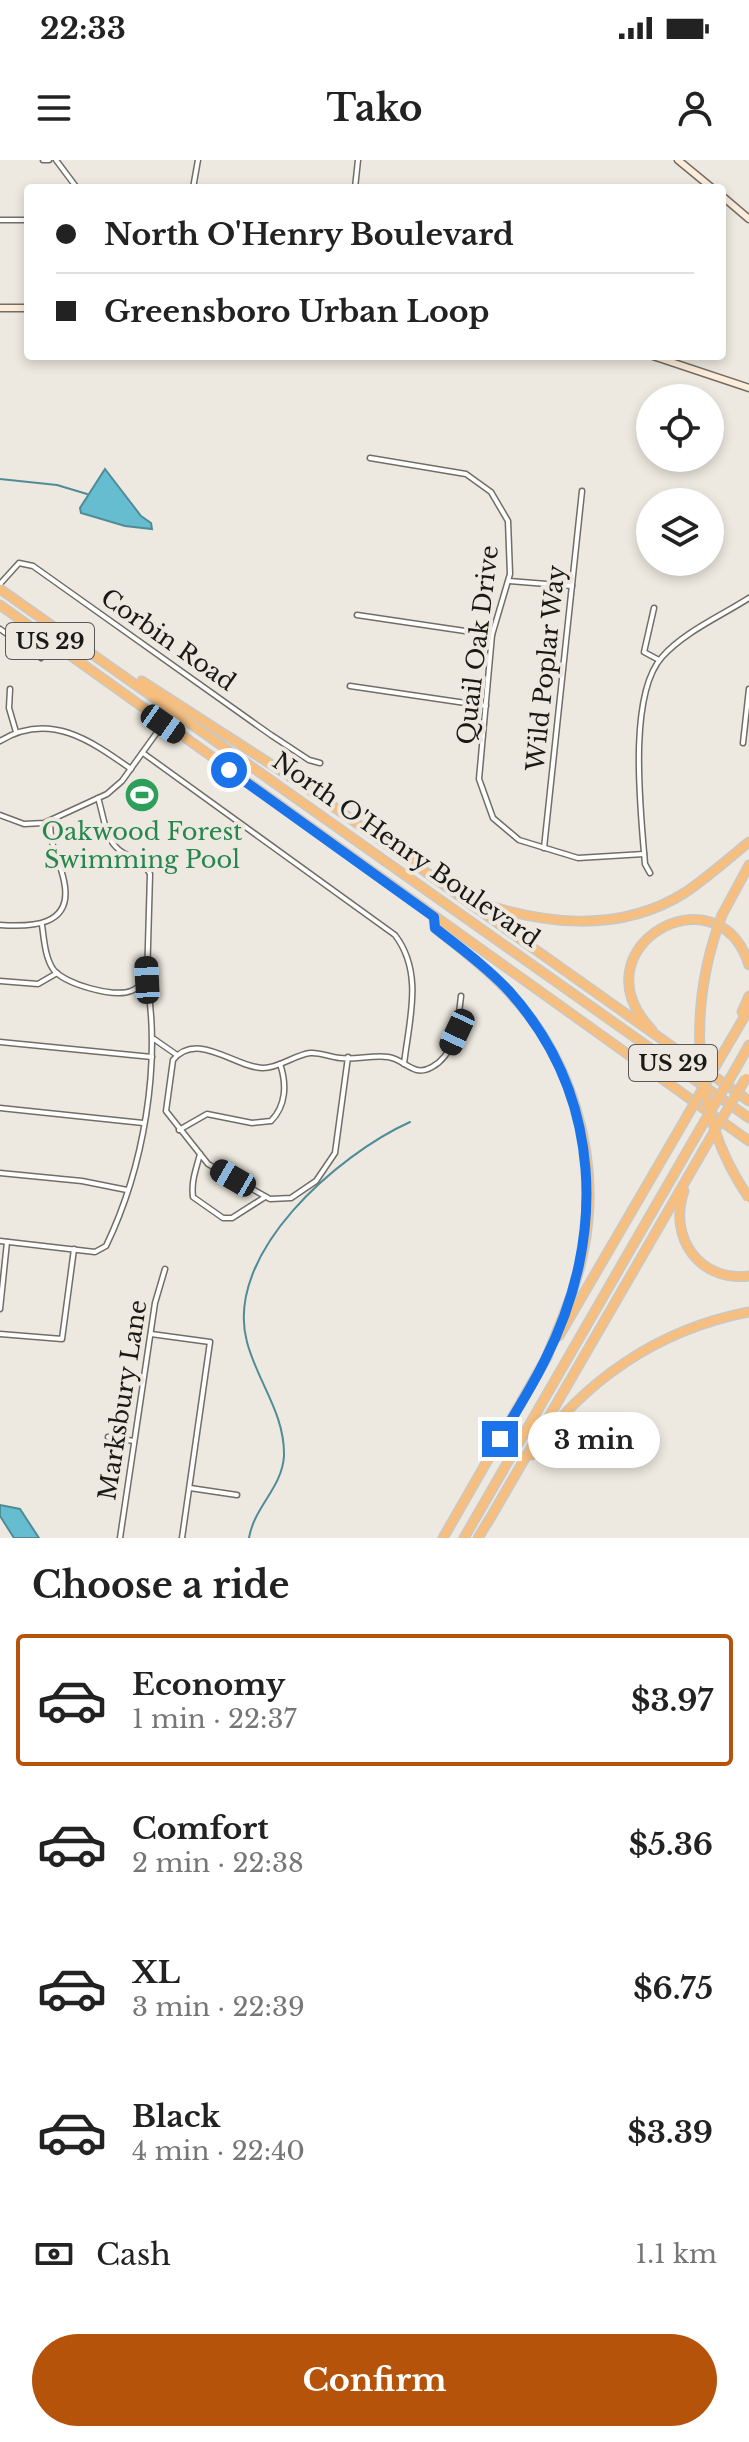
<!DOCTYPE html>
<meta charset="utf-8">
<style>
body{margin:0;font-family:"Libre Baskerville",serif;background:#f2f2f2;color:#222;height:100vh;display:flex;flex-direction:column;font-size:30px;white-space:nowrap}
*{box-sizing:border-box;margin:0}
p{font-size:26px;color:#767676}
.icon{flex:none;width:44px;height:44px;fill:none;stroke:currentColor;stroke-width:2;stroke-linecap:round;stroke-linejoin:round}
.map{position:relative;height:1378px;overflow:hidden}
.side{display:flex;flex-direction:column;background:#fff;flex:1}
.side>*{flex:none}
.guide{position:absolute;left:24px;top:24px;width:702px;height:176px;border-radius:8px;box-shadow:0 4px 12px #0003;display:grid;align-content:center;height:176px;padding:0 32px;background:#fff}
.buttons{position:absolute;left:636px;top:224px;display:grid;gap:16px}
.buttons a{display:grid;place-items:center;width:88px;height:88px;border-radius:50%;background:#fff;box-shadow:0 4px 12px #0003;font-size:40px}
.end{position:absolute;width:36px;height:36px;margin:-18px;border:10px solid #1a73e8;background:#fff;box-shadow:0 0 0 4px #fff}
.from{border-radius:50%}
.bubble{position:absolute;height:56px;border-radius:28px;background:#fff;box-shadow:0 4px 12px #0003;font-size:26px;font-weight:800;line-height:56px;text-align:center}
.car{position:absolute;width:24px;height:48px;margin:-24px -12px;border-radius:10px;box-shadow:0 0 6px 2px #0007;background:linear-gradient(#222 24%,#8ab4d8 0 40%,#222 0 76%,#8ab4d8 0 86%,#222 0)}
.guide b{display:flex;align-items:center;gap:28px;height:76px;font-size:30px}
.guide b+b{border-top:2px solid #e0e0e0}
.guide i{width:20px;height:20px;background:#222}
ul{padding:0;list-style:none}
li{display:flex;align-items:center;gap:24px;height:132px;margin:0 16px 12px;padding:0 16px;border:4px solid transparent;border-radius:8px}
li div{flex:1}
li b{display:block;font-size:30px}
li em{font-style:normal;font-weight:800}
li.on{border-color:#b45309}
li>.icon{width:72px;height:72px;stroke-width:1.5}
h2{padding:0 32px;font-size:36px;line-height:96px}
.pay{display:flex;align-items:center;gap:20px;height:88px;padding:0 32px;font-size:30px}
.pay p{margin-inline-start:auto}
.button{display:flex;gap:16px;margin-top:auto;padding:16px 32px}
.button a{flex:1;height:92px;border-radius:48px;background:#b45309;color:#fff;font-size:32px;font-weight:800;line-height:92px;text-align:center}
.status{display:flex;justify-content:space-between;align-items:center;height:56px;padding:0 40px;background:#fff;direction:ltr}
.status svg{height:22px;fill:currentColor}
header{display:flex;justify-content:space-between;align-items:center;height:104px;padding:0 32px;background:#fff;font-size:36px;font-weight:800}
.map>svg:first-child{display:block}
.water{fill:#66bdd0;stroke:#4f8c98;stroke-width:2}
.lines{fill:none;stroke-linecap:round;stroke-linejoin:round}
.stream{stroke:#4f8c98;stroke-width:2}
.street-casing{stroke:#726e66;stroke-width:7}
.secondary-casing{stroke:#726e66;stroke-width:9}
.highway-casing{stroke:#c8c8c7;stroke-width:11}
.street{stroke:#fff;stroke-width:4}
.secondary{stroke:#fdecd9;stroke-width:6}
.highway{stroke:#f7bf7f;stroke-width:8}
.highway-bridge-casing{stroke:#c8c8c7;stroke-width:11;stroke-linecap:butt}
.highway-bridge{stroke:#f7bf7f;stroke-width:8}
.route{stroke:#1a73e8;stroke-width:10}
.labels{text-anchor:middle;stroke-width:8;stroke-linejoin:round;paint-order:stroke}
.shield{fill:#ede9e0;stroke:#595753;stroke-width:2}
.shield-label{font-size:22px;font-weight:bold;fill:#1a1916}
.street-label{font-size:24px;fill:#1a1916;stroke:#ede9e0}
.leisure-label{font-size:24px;fill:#27864d;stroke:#ede9e0}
</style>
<div class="status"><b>22:33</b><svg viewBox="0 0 49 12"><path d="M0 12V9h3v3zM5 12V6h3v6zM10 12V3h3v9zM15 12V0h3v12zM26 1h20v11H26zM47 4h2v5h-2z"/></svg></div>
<header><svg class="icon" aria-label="menu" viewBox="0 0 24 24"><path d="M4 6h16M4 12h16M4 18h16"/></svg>Tako<svg class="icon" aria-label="person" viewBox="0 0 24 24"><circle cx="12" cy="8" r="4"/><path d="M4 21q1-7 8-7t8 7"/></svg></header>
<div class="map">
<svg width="749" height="1378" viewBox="0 0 749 1378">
<rect width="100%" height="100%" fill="#ede9e0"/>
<g class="water">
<path d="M 105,309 L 141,356 L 151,363 L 152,369 L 125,366 L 81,353 L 80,348 Z"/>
<path d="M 0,1345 L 20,1349 L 39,1378 L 14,1378 L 0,1356 Z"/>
</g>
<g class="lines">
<g class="stream">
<path d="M 0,319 L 57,325 L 87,334"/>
<path d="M 249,1378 C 254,1347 282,1328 284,1296 C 285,1253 257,1221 247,1182 C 223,1093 339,994 410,962"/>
</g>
<defs>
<g id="street">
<path d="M 43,0 L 49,0"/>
<path d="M 56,0 L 77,28"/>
<path d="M 193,28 L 198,0"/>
<path d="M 355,28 L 358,0"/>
<path d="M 0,60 L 28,60"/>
<path d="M 370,298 L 466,314 L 491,332 L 508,361 L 510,414 L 492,475 L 479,619 L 493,658 L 519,680 L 578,698 L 644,694"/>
<path d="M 509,421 L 572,426"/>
<path d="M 0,424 L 19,403 L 33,406 L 271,575 L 309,600 L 320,603"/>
<path d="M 654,448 L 644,492 L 659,500"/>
<path d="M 357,455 L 492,475"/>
<path d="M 0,469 L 41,498"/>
<path d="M 350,526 L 486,546"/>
<path d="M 10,529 L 9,548 L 16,572"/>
<path d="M 0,581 C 49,551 90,580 131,609"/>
<path d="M 743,583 L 749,529"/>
<path d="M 143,593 L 395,775 C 424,813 409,860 404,904"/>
<path d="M 0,655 L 24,664 L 44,663 L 107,634 L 122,621 L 163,564"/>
<path d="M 544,688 L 582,331"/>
<path d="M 650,713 L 645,704 C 641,654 627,536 662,497 C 684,472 721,456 749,438"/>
<path d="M 0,765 C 30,767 74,767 64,721 C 59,697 50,689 50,661"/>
<path d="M 42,765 C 44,779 45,797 53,809 C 64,824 114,838 131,831 C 137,829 142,823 147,820 L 150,714 C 142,696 127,699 116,687 C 105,676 103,653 98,638"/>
<path d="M 0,821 L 38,824 L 57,813"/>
<path d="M 154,879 L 177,895"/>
<path d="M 0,882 L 152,897"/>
<path d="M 348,897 L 335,993 L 316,1021 L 291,1038 L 270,1039 L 208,1004 L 166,951 L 173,900 C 197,870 236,908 263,908 C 280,908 294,895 310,893 C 320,892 329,897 340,898 C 355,900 372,895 388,897 C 405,899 413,918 432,907 C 457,893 458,861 461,836"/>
<path d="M 0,948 L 143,963"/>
<path d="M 179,970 L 207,954 L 252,963 L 271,961 C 286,946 287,924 280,904"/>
<path d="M 200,994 C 196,1010 191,1021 193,1037 L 223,1058 L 232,1058 L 265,1037"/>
<path d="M 0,1013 L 82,1021 L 127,1030"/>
<path d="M 0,1081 L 95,1092 L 106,1086 C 144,1007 161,906 147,820"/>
<path d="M 0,1149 L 7,1082"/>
<path d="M 0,1174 L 62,1179 L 74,1089"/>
<path d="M 151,1174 L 210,1182 L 182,1378"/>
<path d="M 108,1277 L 134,1281"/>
<path d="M 190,1328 L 237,1335"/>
<path d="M 120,1378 L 155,1143 L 165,1109"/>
</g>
<g id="secondary">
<path d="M 678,0 L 712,28"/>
<path d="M 722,36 L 749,59"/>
<path d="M 0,148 L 28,148"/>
<path d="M 653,196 L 749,228"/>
</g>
<g id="highway">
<path d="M 0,429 L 749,958"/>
<path d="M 0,445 L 749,981"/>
<path d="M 142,521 L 303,625 L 749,941"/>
<path d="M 471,740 C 541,764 619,775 686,732 C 708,717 728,699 749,682"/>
<path d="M 722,755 L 749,705"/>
<path d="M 434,757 L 435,768 C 459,787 484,806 505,828 C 571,895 602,996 584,1088 C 577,1127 560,1163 546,1199"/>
<path d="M 742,852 L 749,836"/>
<path d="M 652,870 C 573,788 718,706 749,805"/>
<path d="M 719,900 L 749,849"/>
<path d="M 735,910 L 749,885"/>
<path d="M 684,1031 C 668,1077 699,1122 749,1116"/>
<path d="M 559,1176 L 686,958"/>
<path d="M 532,1295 C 583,1220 660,1169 749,1152"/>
<path d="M 488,1362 L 711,977"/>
<path d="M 443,1378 L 548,1195"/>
<path d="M 464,1378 L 700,969"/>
<path d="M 478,1378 L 489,1360"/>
</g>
</defs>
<use href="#street" class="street-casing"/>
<use href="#secondary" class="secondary-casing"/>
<use href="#highway" class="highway-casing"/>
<use href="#street" class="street"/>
<use href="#secondary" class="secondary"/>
<use href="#highway" class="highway"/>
<defs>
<g id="highway-bridge">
<path d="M 722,755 C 687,848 691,954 749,1038"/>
<path d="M 686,958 L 719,900"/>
<path d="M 700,969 L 735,910"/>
<path d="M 711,977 L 746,918"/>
</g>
</defs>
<use href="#highway-bridge" class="highway-bridge-casing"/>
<use href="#highway-bridge" class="highway-bridge"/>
</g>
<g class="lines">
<path class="route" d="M 229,610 L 434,757 L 435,768 C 460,788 487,807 509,831 C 603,936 607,1078 545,1200 C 532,1227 515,1253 500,1279"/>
</g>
<defs>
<symbol id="stadium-disc" viewBox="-11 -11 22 22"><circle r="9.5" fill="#2e9e5b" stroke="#ede9e0"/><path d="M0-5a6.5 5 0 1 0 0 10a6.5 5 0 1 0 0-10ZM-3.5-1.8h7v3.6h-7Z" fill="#fff"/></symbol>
</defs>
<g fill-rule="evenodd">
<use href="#stadium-disc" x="122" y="615" width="40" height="40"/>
</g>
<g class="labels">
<g class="shield">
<rect x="6" y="463" width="88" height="36" rx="6"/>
<rect x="629" y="885" width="88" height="36" rx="6"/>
</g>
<g class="shield-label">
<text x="50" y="489">US 29</text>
<text x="673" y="911">US 29</text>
</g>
<g class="street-label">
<text transform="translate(168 480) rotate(35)" y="8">Corbin Road</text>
<text transform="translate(478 485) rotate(-83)" y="8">Quail Oak Drive</text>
<text transform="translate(546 508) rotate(-84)" y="8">Wild Poplar Way</text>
<text transform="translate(406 690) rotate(35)" y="8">North O'Henry Boulevard</text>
<text transform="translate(123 1240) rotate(-81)" y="8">Marksbury Lane</text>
</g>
<g class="leisure-label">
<text x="142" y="680">Oakwood Forest<tspan x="142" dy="28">Swimming Pool</tspan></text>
</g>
</g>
</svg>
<div class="buttons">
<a><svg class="icon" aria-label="locate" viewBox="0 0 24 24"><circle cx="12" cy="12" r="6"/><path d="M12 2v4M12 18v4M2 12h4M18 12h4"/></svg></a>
<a><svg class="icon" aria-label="layers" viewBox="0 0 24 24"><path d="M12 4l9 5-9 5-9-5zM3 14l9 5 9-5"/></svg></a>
</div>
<i class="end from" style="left:229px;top:610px"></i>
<i class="end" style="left:500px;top:1279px"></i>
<div class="bubble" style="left:528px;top:1252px;width:132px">3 min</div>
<i class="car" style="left:163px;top:564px;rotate:125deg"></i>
<i class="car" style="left:147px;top:820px;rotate:357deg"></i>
<i class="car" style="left:457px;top:872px;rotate:205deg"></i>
<i class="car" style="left:233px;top:1018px;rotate:300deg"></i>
<div class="guide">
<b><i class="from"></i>North O'Henry Boulevard</b>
<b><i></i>Greensboro Urban Loop</b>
</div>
</div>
<section class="side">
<h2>Choose a ride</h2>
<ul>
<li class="on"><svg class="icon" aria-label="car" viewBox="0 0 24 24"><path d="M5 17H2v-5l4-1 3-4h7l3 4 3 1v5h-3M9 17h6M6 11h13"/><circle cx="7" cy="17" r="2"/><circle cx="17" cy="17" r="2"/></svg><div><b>Economy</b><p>1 min · 22:37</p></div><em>$3.97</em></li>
<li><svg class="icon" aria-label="car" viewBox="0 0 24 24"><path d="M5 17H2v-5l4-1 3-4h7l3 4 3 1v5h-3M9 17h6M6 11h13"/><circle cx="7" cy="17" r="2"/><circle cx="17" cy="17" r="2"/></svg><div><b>Comfort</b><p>2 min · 22:38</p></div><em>$5.36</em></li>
<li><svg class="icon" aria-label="car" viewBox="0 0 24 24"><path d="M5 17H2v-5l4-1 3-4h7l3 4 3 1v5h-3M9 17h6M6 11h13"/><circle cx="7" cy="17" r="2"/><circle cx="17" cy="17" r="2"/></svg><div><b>XL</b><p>3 min · 22:39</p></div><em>$6.75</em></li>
<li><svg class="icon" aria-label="car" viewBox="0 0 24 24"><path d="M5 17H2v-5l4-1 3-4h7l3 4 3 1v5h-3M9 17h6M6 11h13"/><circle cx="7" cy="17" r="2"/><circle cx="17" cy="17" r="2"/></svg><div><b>Black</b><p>4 min · 22:40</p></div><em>$3.39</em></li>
</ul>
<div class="pay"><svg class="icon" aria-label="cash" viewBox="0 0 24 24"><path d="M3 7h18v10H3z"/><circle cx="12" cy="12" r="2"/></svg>Cash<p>1.1 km</p></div>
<div class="button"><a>Confirm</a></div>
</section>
